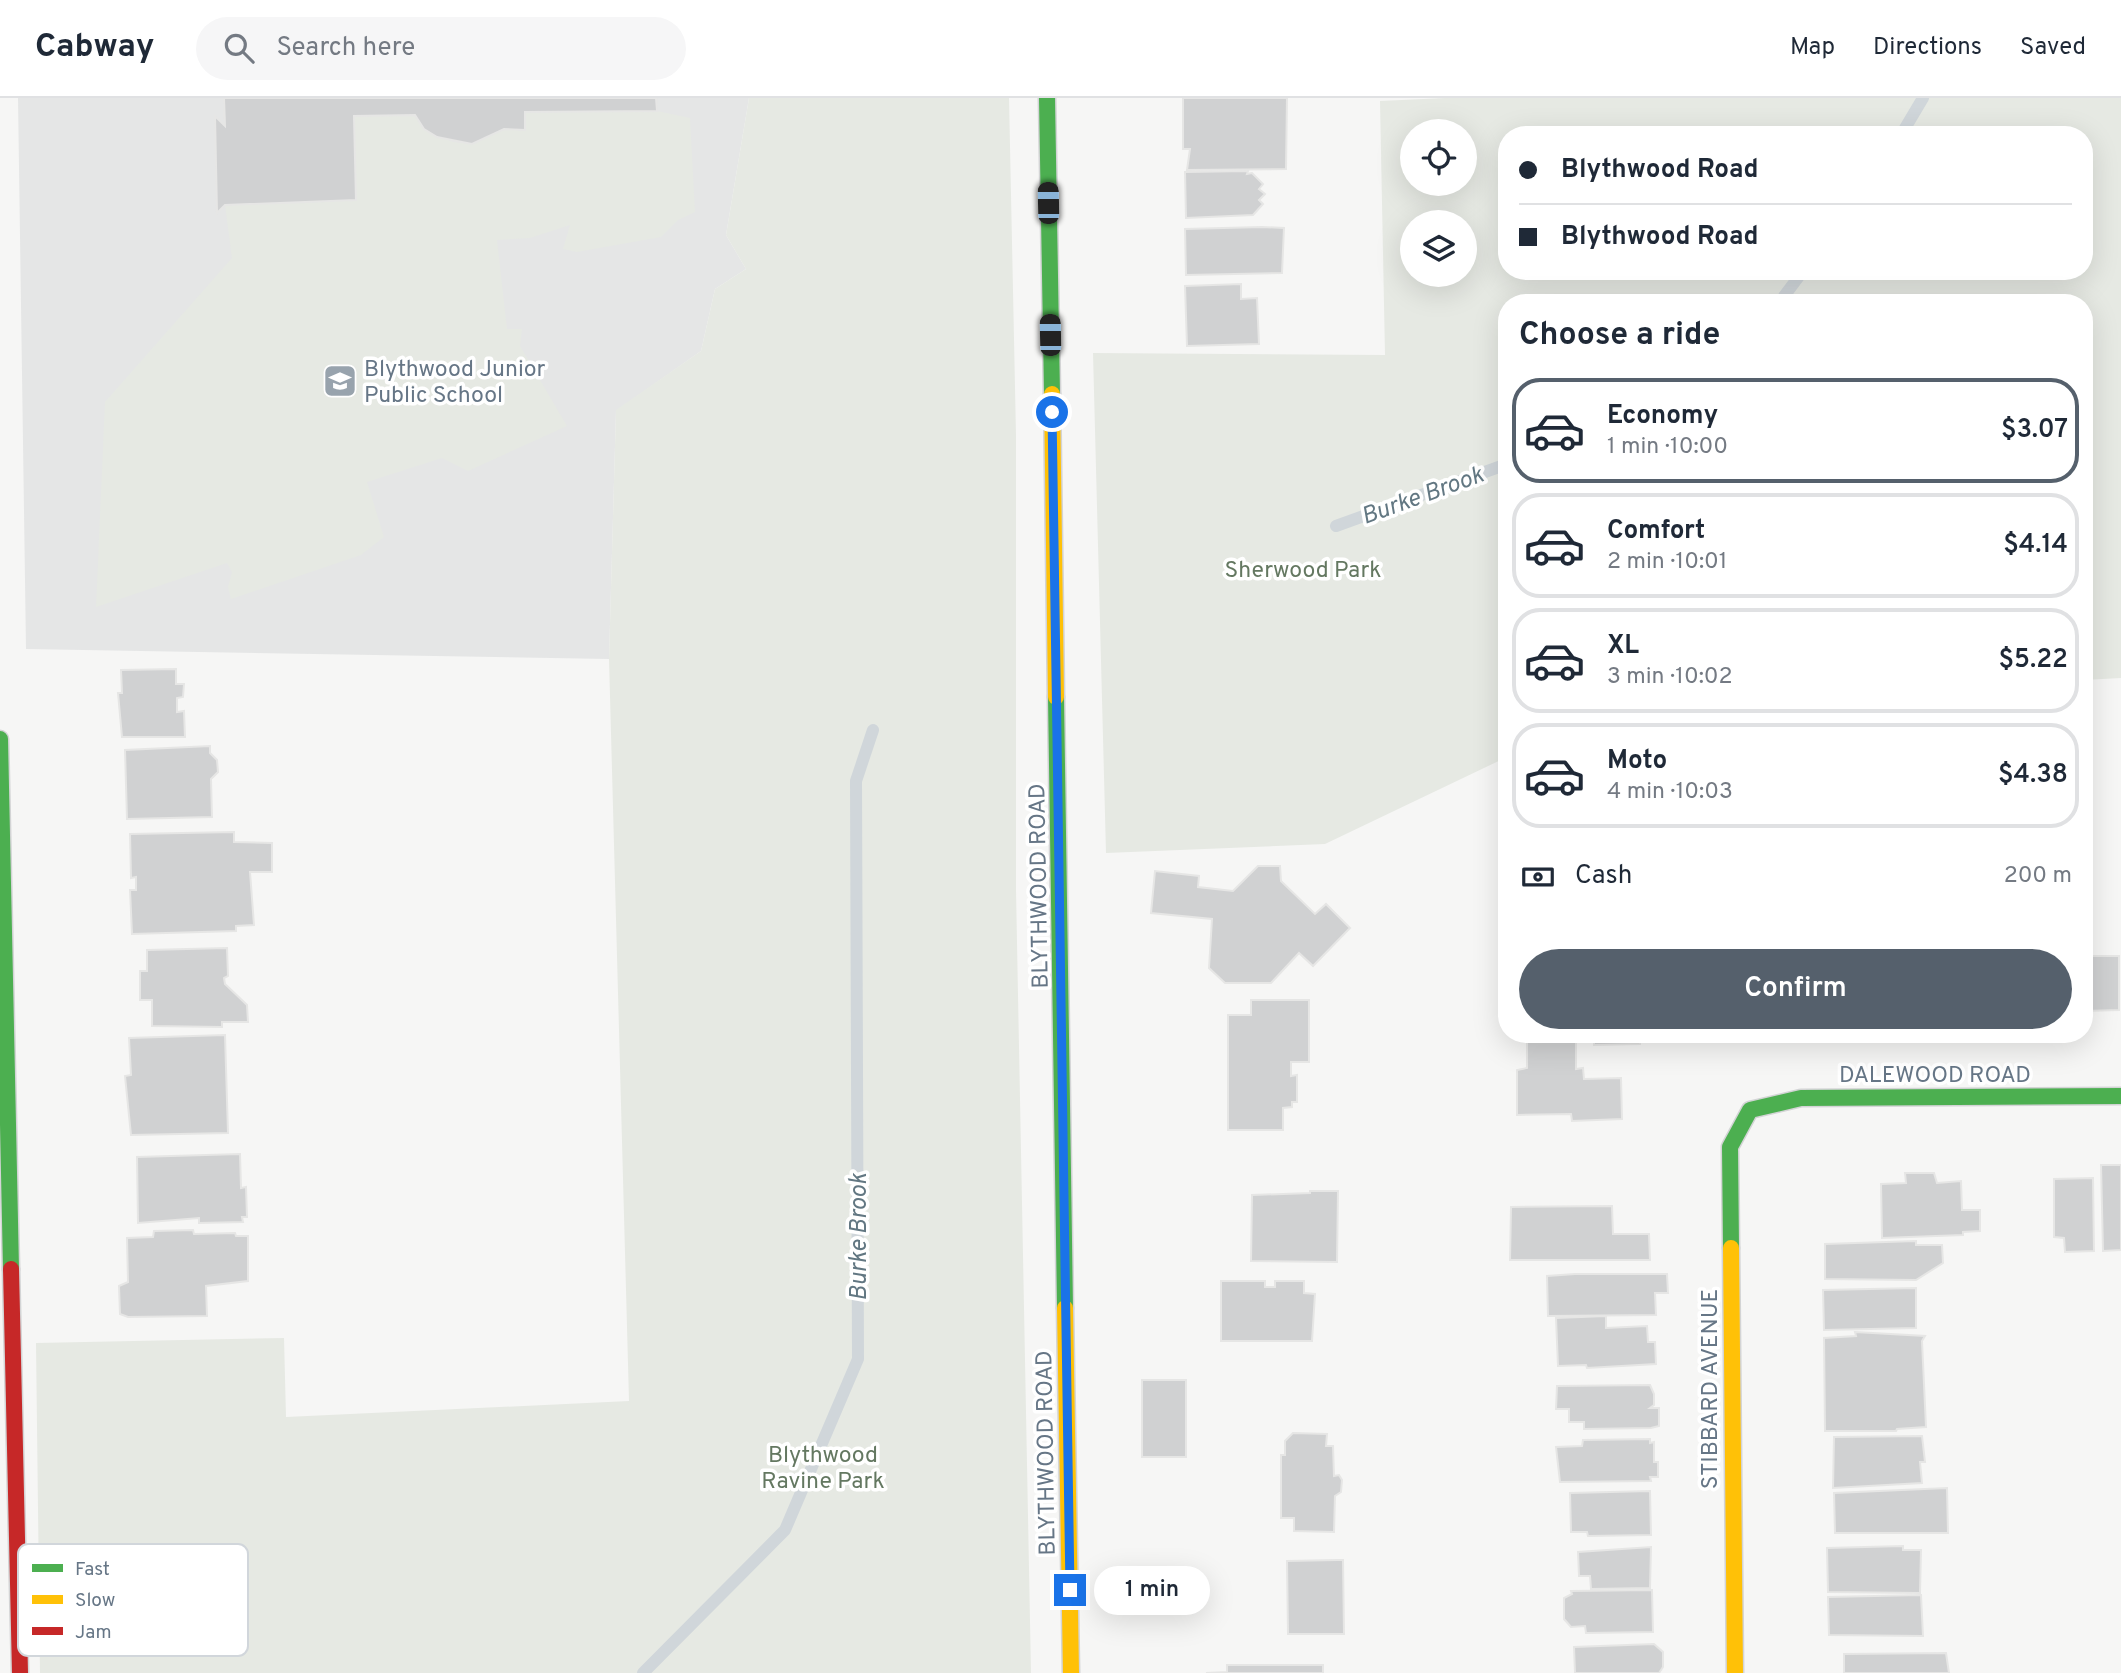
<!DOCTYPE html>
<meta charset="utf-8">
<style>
body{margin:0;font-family:Overpass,sans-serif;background:#f6f6f7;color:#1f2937;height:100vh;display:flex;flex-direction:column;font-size:26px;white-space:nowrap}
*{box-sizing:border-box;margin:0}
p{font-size:23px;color:#747a83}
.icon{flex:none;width:38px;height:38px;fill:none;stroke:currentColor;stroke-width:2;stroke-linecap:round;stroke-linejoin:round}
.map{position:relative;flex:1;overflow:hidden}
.panel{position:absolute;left:1498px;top:196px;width:595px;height:749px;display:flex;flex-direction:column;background:#fff;border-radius:28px;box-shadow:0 7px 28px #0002}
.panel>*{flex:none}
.hud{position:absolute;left:1498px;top:28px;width:595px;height:154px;border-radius:28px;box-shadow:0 7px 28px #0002;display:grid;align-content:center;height:154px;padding:0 21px;background:#fff}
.tools{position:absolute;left:1400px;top:21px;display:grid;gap:14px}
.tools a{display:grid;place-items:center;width:77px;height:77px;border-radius:50%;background:#fff;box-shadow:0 7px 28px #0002;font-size:35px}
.end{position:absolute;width:32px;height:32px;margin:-16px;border:9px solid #1a73e8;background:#fff;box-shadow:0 0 0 4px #fff}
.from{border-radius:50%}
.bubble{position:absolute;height:49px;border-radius:24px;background:#fff;box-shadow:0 7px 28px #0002;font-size:23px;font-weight:600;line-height:49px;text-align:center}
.car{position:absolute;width:21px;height:42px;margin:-21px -10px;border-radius:9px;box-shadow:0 0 5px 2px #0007;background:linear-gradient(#222 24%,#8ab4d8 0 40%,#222 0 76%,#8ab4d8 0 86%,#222 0)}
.hud b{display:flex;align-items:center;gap:24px;height:66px;font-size:26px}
.hud b+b{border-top:2px solid #e0e1e3}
.hud i{width:18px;height:18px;background:#1f2937}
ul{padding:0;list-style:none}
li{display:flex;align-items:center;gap:21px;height:105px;margin:0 14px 10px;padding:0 7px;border:4px solid #e0e1e3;border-radius:28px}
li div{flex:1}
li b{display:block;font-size:26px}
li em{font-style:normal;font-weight:600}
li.on{border-color:#55606c}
li>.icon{width:63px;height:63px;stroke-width:1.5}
h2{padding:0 21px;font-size:32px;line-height:84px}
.pay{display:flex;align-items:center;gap:18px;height:77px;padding:0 21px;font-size:26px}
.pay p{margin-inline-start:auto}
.button{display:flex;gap:14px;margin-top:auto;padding:14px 21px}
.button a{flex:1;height:80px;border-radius:42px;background:#55606c;color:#fff;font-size:28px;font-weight:600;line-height:80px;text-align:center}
header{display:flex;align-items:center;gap:42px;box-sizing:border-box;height:98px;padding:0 35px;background:#fff;border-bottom:2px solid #e0e1e3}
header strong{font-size:33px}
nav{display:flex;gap:38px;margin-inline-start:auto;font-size:24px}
.search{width:490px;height:63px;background:#f6f6f7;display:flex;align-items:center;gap:18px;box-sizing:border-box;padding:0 24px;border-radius:38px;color:#747a83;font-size:26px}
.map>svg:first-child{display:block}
.built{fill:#e5e6e6}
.green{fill:#e6e9e3;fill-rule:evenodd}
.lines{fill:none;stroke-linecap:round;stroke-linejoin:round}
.stream{stroke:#d0d6da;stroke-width:12}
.building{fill:#d0d1d2;stroke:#e6e6e5;stroke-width:2}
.fast-casing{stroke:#d3d4d5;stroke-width:19}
.slow-casing{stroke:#d3d4d5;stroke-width:19}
.jam-casing{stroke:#d3d4d5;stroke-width:19}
.fast{stroke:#4caf50;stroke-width:16}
.slow{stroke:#ffc107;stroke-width:16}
.jam{stroke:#c62828;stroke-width:16}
.route{stroke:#1a73e8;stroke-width:9}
.labels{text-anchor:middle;stroke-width:7;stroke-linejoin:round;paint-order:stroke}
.poi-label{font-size:23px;fill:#667686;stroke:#fff;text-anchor:start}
.park-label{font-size:23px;fill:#647861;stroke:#fff}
.street-label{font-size:23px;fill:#667686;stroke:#fff}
.water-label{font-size:24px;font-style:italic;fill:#627782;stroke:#fff}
.key{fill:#fff;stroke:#d1d6db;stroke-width:2}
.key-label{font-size:19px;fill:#667686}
</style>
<header>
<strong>Cabway</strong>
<div class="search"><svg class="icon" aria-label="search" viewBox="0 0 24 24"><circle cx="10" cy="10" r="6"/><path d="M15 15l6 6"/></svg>Search here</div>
<nav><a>Map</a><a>Directions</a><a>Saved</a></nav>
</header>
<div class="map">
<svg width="2121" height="1575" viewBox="0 0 2121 1575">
<rect width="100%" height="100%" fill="#f6f6f5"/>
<path class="built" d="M 18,0 L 749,0 L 726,137 L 746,171 L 715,191 L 701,253 L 616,313 L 609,561 L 26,551 Z"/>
<g class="green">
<path d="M 749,0 L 1009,0 L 1016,337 L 1016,792 L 1031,1575 L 40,1575 L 36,1245 L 284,1240 L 286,1319 L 629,1303 L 609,561 L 616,312 L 701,253 L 715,191 L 746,171 L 726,137 Z"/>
<path d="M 1445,0 L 2121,0 L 2121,580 L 2084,582 L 2084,205 L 1507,205 L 1507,659 L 1325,746 L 1106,755 L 1093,255 L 1385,257 L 1380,3 ZM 1412,33 L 1465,33 L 1465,86 L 1412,86 ZM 1507,37 L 2084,37 L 2084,173 L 1507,173 ZM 1412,124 L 1465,124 L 1465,177 L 1412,177 Z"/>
<path d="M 657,13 L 690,20 L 695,114 L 678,122 L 661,139 L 577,154 L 563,151 L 570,127 L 530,140 L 497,142 L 507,231 L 522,231 L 520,248 L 567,328 L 468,373 L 442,360 L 367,384 L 384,439 L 361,457 L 231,501 L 228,489 L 232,474 L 227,465 L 96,509 L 105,304 L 232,160 L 225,107 L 356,102 L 354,18 L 415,17 L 424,31 L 453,44 L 472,46 L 504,31 L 524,32 L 525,14 Z"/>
</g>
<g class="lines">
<g class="stream">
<path d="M 1901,37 L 1923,0"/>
<path d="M 1779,205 L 1803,173"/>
<path d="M 1336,428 L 1507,366"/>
<path d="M 643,1575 L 785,1432 L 858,1261 L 856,683 L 873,632"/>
</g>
</g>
<g class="building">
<path d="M 224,0 L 656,0 L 657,13 L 525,14 L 525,32 L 504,31 L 472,46 L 437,39 L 424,31 L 415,17 L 354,18 L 356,102 L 225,107 L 217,115 L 215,18 L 225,28 Z"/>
<path d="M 1183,0 L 1287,0 L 1286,71 L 1187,72 L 1190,51 L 1183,51 Z"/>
<path d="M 1248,73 L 1247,76 L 1252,75 L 1263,86 L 1259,91 L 1265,96 L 1259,102 L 1263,106 L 1253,117 L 1186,120 L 1185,74 Z"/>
<path d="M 1262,129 L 1284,130 L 1282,175 L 1186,177 L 1185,131 Z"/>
<path d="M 1241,186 L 1241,201 L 1257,200 L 1259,246 L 1187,248 L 1185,188 Z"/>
<path d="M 176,571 L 176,586 L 184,586 L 183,599 L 177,600 L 177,614 L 184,613 L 185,639 L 122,639 L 118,595 L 122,595 L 121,572 Z"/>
<path d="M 210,648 L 210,655 L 217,662 L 218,674 L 211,681 L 212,719 L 127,721 L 125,652 Z"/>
<path d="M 234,734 L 234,744 L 272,745 L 272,774 L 250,774 L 254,827 L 236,828 L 236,833 L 132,836 L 130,792 L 136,792 L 136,779 L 131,780 L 130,736 Z"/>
<path d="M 1258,768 L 1280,768 L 1281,783 L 1315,816 L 1326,806 L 1350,830 L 1313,868 L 1299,855 L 1271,885 L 1225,885 L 1209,870 L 1212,821 L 1151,815 L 1155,773 L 1199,778 L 1198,789 L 1233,793 Z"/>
<path d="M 227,850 L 228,878 L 224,880 L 225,886 L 247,907 L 248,924 L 222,924 L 222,929 L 152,928 L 152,902 L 140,902 L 140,873 L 147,873 L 147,852 Z"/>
<path d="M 2084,858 L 2119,858 L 2119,912 L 2084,913 Z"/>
<path d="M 1251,902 L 1309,902 L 1309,964 L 1291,964 L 1291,978 L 1297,977 L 1297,1004 L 1292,1004 L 1292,1009 L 1283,1010 L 1283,1032 L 1228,1032 L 1228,917 L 1251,917 Z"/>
<path d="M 1535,936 L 1576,936 L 1576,971 L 1583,970 L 1584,981 L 1621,980 L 1622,1021 L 1572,1023 L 1571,1016 L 1517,1017 L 1517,972 L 1527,970 L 1527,940 L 1535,940 Z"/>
<path d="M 1594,936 L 1640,936 L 1640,946 L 1594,947 Z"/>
<path d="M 225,937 L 228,1035 L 131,1037 L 125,978 L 131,977 L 129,940 Z"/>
<path d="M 240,1056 L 241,1090 L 246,1089 L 247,1119 L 242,1119 L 243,1124 L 199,1125 L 199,1120 L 138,1125 L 137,1059 Z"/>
<path d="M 2101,1067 L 2121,1067 L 2121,1152 L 2103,1153 Z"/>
<path d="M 1905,1075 L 1934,1075 L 1937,1085 L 1961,1083 L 1962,1112 L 1980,1112 L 1980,1133 L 1963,1134 L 1963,1137 L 1882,1140 L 1881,1086 L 1906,1085 Z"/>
<path d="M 2093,1080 L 2094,1153 L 2065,1154 L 2064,1140 L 2054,1139 L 2054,1081 Z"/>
<path d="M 1310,1093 L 1338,1093 L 1337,1164 L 1251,1163 L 1252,1097 L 1310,1095 Z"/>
<path d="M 1612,1108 L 1613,1136 L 1649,1136 L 1650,1162 L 1510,1162 L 1511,1109 Z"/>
<path d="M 193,1132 L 194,1136 L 235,1135 L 236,1138 L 248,1138 L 248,1183 L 206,1188 L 207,1218 L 128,1219 L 120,1216 L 119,1188 L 128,1184 L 127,1140 L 153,1139 L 154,1133 Z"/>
<path d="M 1916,1143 L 1916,1147 L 1942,1147 L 1943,1165 L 1916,1182 L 1825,1181 L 1825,1146 Z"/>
<path d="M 1575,1176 L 1667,1176 L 1668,1195 L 1655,1195 L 1656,1217 L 1548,1218 L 1547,1178 Z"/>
<path d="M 1221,1183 L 1265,1183 L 1265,1189 L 1275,1189 L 1275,1183 L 1304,1183 L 1304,1195 L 1315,1196 L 1312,1243 L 1221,1243 Z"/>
<path d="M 1916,1190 L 1916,1230 L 1824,1232 L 1823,1192 Z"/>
<path d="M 1606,1218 L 1606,1230 L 1647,1228 L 1648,1244 L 1655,1244 L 1656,1266 L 1587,1270 L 1586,1267 L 1558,1268 L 1556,1220 Z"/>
<path d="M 1855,1234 L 1925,1238 L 1922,1243 L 1926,1329 L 1897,1331 L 1896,1333 L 1825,1333 L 1824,1240 L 1856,1238 Z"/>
<rect x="1142" y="1282" width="44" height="77"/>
<path d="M 1650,1287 L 1654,1296 L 1654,1307 L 1650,1310 L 1659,1310 L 1659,1328 L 1651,1330 L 1584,1331 L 1584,1324 L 1569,1324 L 1569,1311 L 1556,1311 L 1557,1288 Z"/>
<path d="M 1293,1335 L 1327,1336 L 1326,1348 L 1333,1348 L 1334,1378 L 1339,1377 L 1342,1382 L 1341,1394 L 1335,1398 L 1334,1434 L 1294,1433 L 1294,1420 L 1281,1420 L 1281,1357 L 1285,1357 L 1285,1343 Z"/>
<path d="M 1922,1338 L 1925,1364 L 1920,1364 L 1922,1385 L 1833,1390 L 1834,1339 Z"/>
<path d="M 1650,1341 L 1650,1345 L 1654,1344 L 1654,1364 L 1658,1364 L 1658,1379 L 1650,1379 L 1651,1383 L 1560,1384 L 1556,1349 L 1582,1348 L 1583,1342 Z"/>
<path d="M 1947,1390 L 1948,1435 L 1835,1435 L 1834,1395 Z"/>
<path d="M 1650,1393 L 1651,1437 L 1588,1438 L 1587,1434 L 1571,1434 L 1570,1395 Z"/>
<path d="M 1903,1448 L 1903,1452 L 1921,1452 L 1920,1495 L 1828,1494 L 1827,1450 Z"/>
<path d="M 1651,1449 L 1650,1490 L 1591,1491 L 1590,1478 L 1579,1478 L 1578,1454 Z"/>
<path d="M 1337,1462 L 1343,1462 L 1344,1536 L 1288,1536 L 1287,1463 Z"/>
<path d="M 1652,1492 L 1653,1534 L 1586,1535 L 1585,1528 L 1571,1529 L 1564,1521 L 1564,1500 L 1572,1496 L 1571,1493 Z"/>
<path d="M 1921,1497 L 1923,1538 L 1829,1537 L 1828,1499 Z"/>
<path d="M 1654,1546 L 1663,1554 L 1663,1569 L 1659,1575 L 1575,1575 L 1574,1549 Z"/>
<path d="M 1946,1555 L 1949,1575 L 1844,1575 L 1844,1556 Z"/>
<path d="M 1227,1567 L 1323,1567 L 1323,1575 L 1206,1575 L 1227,1574 Z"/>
</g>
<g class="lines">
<defs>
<g id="fast">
<path d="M 1047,0 L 1052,296"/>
<path d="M 1056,599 L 1065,1210"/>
<path d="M 0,641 L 11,1171"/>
<path d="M 1731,1150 L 1730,1049 L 1750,1012 L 1801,1000 L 2121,998"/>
</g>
<g id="slow">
<path d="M 1052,296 L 1056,599"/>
<path d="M 1731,1150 L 1735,1575"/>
<path d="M 1065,1210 L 1071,1575"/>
</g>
<path id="jam" d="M 11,1171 L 20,1575"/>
</defs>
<use href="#fast" class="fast-casing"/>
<use href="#slow" class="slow-casing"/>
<use href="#jam" class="jam-casing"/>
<use href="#fast" class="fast"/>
<use href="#slow" class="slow"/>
<use href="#jam" class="jam"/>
</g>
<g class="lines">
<path class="route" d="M 1052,314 L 1070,1492"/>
</g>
<defs>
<symbol id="school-square" viewBox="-11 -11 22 22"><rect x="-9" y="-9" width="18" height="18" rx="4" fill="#98a3ad" stroke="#fff"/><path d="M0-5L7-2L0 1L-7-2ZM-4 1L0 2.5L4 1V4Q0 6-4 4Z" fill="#fff"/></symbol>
</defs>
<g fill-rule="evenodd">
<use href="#school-square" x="321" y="264" width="38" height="38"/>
</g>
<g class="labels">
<g class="poi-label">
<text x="364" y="278">Blythwood Junior<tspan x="364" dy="26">Public School</tspan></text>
</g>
<g class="park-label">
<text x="1303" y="479">Sherwood Park</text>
<text x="823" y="1364">Blythwood<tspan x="823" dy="26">Ravine Park</tspan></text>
</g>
<g class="street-label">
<text transform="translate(1038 788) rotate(-91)" y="8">BLYTHWOOD ROAD</text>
<text x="1935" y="984">DALEWOOD ROAD</text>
<text transform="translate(1709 1291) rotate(-90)" y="8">STIBBARD AVENUE</text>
<text transform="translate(1045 1355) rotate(-91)" y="8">BLYTHWOOD ROAD</text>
</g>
<g class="water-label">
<text transform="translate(1422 397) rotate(-20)" y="8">Burke Brook</text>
<text transform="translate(858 1139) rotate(-90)" y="8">Burke Brook</text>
</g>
</g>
<rect x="18" y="1446" width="230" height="112" rx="10" class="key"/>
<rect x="32" y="1466" width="31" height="8" fill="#4caf50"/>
<rect x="32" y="1497" width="31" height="9" fill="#ffc107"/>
<rect x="32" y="1529" width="31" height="8" fill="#c62828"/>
<g class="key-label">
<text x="75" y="1477">Fast</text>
<text x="75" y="1508">Slow</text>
<text x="75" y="1540">Jam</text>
</g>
</svg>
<div class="tools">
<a><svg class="icon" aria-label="locate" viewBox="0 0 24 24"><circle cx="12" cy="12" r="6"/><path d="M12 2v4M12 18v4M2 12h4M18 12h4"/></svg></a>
<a><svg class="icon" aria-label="layers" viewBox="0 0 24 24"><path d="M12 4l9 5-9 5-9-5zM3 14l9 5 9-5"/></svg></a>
</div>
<i class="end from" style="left:1052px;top:314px"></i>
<i class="end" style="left:1070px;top:1492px"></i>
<div class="bubble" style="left:1094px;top:1468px;width:116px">1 min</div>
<i class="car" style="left:1048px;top:105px;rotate:359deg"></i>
<i class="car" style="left:1050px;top:237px;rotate:359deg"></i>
<div class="hud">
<b><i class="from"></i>Blythwood Road</b>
<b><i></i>Blythwood Road</b>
</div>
<section class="panel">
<h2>Choose a ride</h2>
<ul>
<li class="on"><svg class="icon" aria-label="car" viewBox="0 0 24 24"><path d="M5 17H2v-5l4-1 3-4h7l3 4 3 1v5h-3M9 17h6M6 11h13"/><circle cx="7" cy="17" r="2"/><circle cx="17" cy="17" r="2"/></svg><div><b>Economy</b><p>1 min · 10:00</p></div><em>$3.07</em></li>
<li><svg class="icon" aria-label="car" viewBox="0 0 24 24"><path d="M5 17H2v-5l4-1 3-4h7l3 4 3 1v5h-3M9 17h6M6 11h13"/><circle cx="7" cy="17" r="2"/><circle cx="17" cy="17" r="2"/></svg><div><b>Comfort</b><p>2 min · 10:01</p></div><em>$4.14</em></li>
<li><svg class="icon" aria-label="car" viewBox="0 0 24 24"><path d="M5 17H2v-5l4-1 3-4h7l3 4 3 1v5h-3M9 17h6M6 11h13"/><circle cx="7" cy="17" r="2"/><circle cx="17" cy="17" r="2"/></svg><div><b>XL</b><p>3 min · 10:02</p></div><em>$5.22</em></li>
<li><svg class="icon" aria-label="car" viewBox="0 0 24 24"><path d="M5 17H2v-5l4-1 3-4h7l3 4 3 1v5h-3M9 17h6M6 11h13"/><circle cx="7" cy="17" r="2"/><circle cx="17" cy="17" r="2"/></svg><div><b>Moto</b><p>4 min · 10:03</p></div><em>$4.38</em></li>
</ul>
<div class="pay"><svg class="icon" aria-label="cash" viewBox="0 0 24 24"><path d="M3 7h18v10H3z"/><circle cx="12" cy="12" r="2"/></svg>Cash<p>200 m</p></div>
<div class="button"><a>Confirm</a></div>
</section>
</div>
